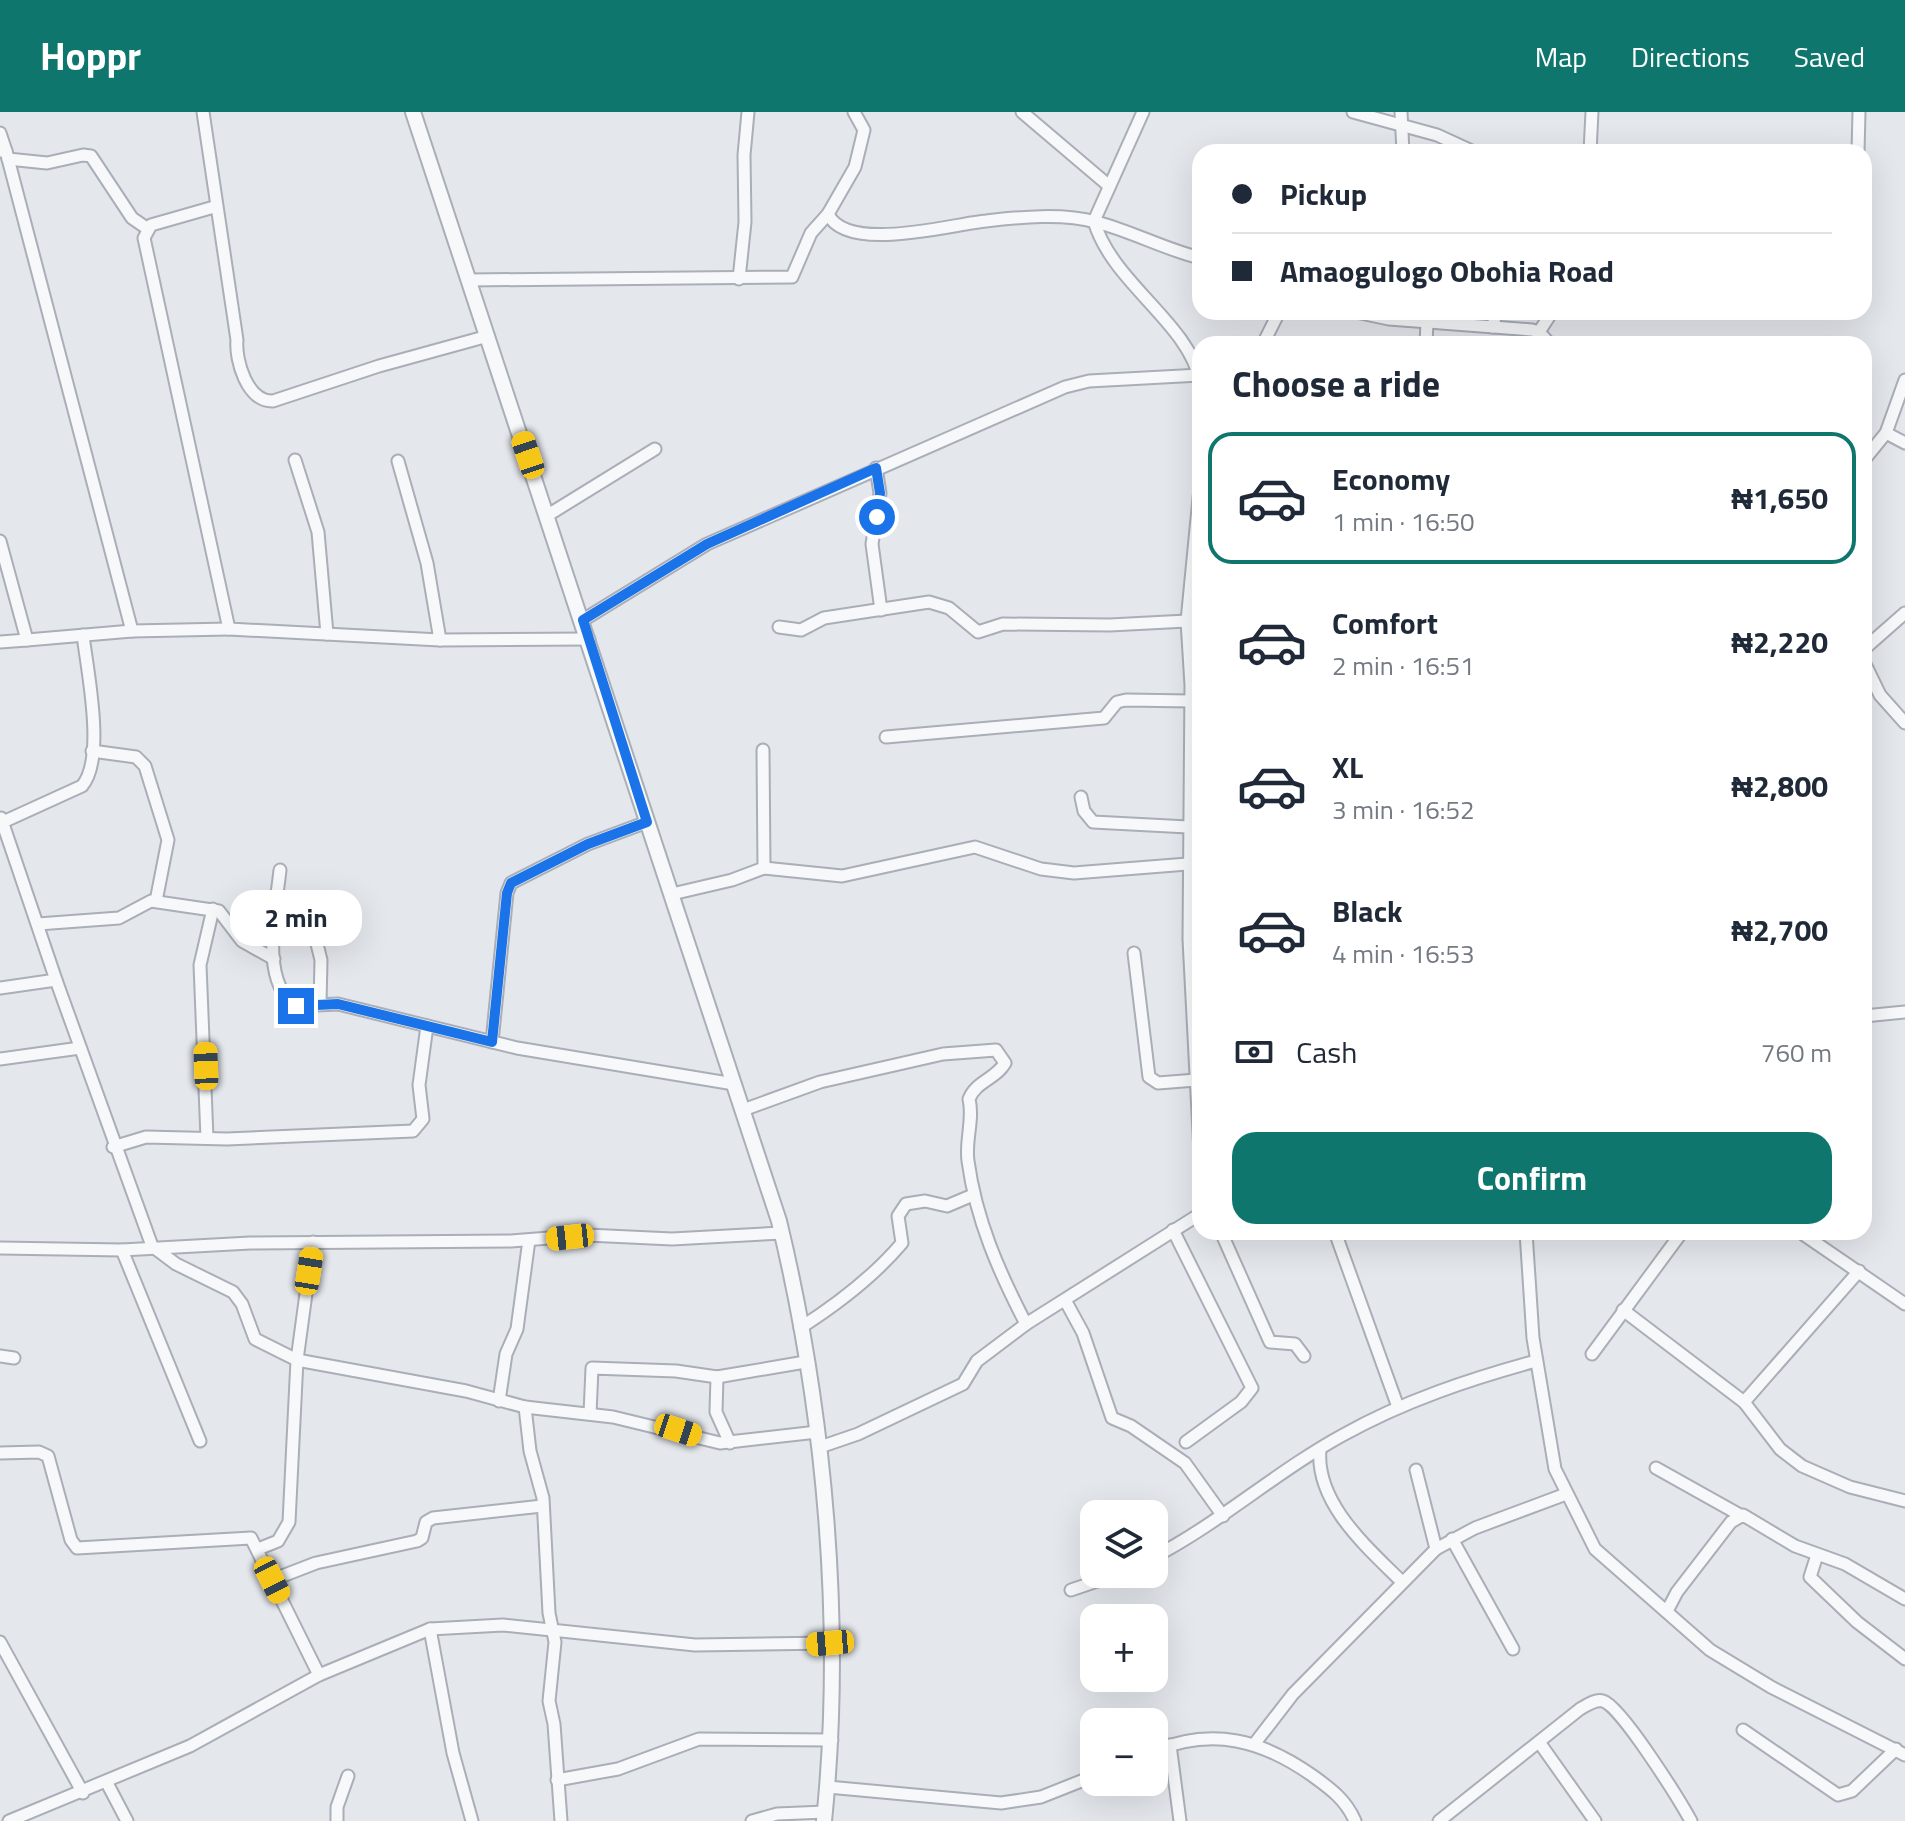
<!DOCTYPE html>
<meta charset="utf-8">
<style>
body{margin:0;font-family:"Titillium Web",sans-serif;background:#f6f6f7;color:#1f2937;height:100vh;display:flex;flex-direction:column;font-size:30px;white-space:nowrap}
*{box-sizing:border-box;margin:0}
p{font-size:26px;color:#747a83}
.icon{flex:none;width:44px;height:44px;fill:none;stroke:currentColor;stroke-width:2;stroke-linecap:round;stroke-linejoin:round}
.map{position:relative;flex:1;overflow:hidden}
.side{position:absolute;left:1192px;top:224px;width:680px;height:904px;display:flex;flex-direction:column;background:#fff;border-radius:24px;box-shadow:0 8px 32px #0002}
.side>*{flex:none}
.guide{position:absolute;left:1192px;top:32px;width:680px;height:176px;border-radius:24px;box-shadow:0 8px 32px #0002;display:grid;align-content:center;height:176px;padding:0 40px;background:#fff}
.buttons{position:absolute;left:1080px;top:1388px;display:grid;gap:16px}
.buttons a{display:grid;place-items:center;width:88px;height:88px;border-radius:16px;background:#fff;box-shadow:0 8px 32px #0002;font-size:40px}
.end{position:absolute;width:36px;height:36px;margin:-18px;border:10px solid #1a73e8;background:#fff;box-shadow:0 0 0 4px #fff}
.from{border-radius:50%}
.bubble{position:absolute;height:56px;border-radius:24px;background:#fff;box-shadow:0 8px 32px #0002;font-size:26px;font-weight:700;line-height:56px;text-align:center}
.car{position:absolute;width:24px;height:48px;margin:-24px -12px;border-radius:10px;box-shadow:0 0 6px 2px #0007;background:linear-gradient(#f5c518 24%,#345 0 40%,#f5c518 0 76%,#345 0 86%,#f5c518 0)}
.guide b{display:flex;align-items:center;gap:28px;height:76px;font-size:30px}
.guide b+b{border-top:2px solid #e0e1e3}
.guide i{width:20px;height:20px;background:#1f2937}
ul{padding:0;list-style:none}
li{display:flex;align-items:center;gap:24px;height:132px;margin:0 16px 12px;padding:0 24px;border:4px solid transparent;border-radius:24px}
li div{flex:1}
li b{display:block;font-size:30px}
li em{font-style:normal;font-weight:700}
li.on{border-color:#0f766e}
li>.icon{width:72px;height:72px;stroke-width:1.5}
h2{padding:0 40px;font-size:36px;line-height:96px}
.pay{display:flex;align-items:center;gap:20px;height:88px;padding:0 40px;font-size:30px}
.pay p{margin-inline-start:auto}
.action{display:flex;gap:16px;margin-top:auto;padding:16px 40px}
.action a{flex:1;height:92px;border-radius:24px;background:#0f766e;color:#fff;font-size:32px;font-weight:700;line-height:92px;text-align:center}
header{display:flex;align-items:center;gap:48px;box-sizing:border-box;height:112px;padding:0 40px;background:#0f766e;color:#fff}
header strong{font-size:38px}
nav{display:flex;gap:44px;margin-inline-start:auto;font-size:28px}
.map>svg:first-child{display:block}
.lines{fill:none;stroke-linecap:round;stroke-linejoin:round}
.minor-casing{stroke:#a9aeb7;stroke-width:15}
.tertiary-casing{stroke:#a9aeb7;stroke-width:18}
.minor{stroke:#f7f8fa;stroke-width:11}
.tertiary{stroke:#f7f8fa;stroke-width:14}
.route{stroke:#1a73e8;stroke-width:10}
</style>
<header>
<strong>Hoppr</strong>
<nav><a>Map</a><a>Directions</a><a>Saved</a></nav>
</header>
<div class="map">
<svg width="1905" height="1709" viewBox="0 0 1905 1709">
<rect width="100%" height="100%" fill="#e4e7ec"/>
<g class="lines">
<defs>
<g id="minor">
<path d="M 203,0 L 237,228 C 235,248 247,290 273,289 L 379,254 L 488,224"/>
<path d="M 1022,0 L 1108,73"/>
<path d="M 1143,0 L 1094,109 C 1112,171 1189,211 1200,269"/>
<path d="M 1353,0 L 1437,23 L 1474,40"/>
<path d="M 1401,0 L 1403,40"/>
<path d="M 0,21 L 6,39"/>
<path d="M 0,39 L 6,39 L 132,519"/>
<path d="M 1590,40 L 1592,0"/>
<path d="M 1858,40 L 1859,0"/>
<path d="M 8,47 L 47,51 L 83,43 L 91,44 L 132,106 L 148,117"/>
<path d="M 214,95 L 151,113 L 144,126 L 229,517 L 440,528 L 589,527"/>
<path d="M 828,102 C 847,142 952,112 986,109 C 1020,105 1063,101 1096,110 C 1131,119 1164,137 1200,146"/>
<path d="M 739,167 L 745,110 L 744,43 L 748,0"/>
<path d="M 469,168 L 792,165 L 811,121 L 828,102 L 855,55 L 864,18 L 854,0"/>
<path d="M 1356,200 L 1389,207 L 1532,218 L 1539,220 L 1550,232"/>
<path d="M 1493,215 L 1496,200"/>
<path d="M 1539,220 L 1552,200"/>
<path d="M 1263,232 L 1279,200"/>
<path d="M 1426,232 L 1427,210"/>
<path d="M 1886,321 L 1905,331"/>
<path d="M 295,348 L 318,420 L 327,522"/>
<path d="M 1864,348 L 1886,321 L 1905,268"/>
<path d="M 398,349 L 427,451 L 440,528"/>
<path d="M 876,356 L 880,381 L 872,432 L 881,498"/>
<path d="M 1200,376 L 1187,509 L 1191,573 L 1189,827 L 1200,1040"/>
<path d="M 548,403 L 655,337"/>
<path d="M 0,429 L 27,528 L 132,519 L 229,517"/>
<path d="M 583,508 L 707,432 L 1065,275 L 1089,269 L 1200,263"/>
<path d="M 779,515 L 801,518 L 824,506 L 929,490 L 949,496 L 978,520 L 1003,512 L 1110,513 L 1187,509"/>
<path d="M 0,530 L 27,528"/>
<path d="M 1864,537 L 1905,501"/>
<path d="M 1864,550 L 1880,583 L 1905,611"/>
<path d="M 886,625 L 1104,606 L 1117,590 L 1126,588 L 1191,589"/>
<path d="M 92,639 L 136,645 L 145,654 L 168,728 L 156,789"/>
<path d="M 1081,685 L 1084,699 L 1093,710 L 1188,715"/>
<path d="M 3,710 L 82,674 C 106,646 87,558 83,523"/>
<path d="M 764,756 L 842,764 L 975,735 L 1041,757 L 1074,761 L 1200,751"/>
<path d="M 280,758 C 276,797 259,870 296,894 L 338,892 L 517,936 L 734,972"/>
<path d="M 672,782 L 732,768 L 764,756 L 763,638"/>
<path d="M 38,812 L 119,806 L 151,789 L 219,799 L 242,829 L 274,847"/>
<path d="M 315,824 L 321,848 L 320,892"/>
<path d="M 1134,841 L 1149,965 L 1158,971 L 1196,968"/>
<path d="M 56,868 L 152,1134 L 176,1152 L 233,1180 L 242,1192 L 255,1227 L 297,1248 L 466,1279 L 525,1295 L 613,1305 L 720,1331 L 817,1320"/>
<path d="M 0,876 L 56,868 L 1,706"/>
<path d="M 1864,904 L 1905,900"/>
<path d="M 492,930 L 507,781 L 511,771 L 588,732 L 647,710"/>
<path d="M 0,947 L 80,936"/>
<path d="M 743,998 L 820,970 L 943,942 L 996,938 L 1005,951 C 996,967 976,969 969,987 C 974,1008 965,1028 968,1049 C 976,1108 999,1160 1026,1212"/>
<path d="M 207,1026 L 200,853 L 213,797"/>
<path d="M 113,1035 L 146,1025 L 227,1027 L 413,1019 L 423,1007 L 419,973 L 427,914"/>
<path d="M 1173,1118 L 1252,1276 L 1241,1290 L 1186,1330"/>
<path d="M 1221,1120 L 1270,1230 L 1295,1232 L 1304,1244"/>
<path d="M 1335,1120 L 1398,1295"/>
<path d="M 1526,1120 L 1533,1226 L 1555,1357 L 1595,1437 L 1710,1538 L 1771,1575 L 1905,1643"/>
<path d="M 1800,1120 L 1905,1192"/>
<path d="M 0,1136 L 122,1138 L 250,1131 L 511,1129 L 587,1123 L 672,1127 L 782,1121"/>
<path d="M 122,1138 L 200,1329"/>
<path d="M 1065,1188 L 1083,1221 L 1112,1306 L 1131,1314 L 1185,1351 L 1223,1404"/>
<path d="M 1623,1198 L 1744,1290 L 1780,1337 L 1802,1354 L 1850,1375 L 1905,1389"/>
<path d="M 800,1216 C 836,1193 874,1164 902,1131 L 898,1104 L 906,1092 L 925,1089 L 947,1094 L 973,1083"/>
<path d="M 1592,1242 L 1682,1120"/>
<path d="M 0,1244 L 14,1246"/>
<path d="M 717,1265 L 716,1300 L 730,1331"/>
<path d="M 499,1289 L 506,1242 L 517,1217 L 529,1128"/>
<path d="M 1744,1290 L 1859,1159"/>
<path d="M 525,1295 L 530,1339 L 543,1386 L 549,1501 L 555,1530 L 549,1589 L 554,1612 L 561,1709"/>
<path d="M 590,1302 L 592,1256 L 676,1259 L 717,1265 L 805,1250"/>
<path d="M 820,1335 L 858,1322 L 963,1272 L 977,1249 L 1026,1212 L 1200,1102"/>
<path d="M 1320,1337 C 1315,1391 1367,1435 1402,1470"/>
<path d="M 0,1341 L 39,1340 L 48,1344 L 71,1428 L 77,1436 L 251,1426 L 319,1563"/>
<path d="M 1656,1356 L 1740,1403"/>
<path d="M 1416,1358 L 1436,1437"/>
<path d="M 1452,1427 L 1513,1537"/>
<path d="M 258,1437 L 278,1429 L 289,1410 L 297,1248 L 313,1130"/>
<path d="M 1817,1443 L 1810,1465 L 1857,1510 L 1905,1547"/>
<path d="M 1154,1445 C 1221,1410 1277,1359 1343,1323 C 1404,1289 1470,1267 1536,1249"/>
<path d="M 272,1468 L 316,1451 L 417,1429 L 422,1426 L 426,1410 L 433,1406 L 542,1394"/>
<path d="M 1071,1478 L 1118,1462"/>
<path d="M 1667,1499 L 1677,1480 L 1731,1410 L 1743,1403 L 1795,1434 L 1845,1452 L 1905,1487"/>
<path d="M 430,1517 L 453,1641 L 472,1709"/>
<path d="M 0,1530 L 83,1681"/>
<path d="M 1743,1618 L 1838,1683 L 1852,1679 L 1896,1637"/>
<path d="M 1539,1630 L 1595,1709"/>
<path d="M 1255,1631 L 1293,1582 L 1436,1437 L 1475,1416 L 1566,1382"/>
<path d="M 1170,1633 L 1180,1709"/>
<path d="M 1154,1639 C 1213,1615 1262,1628 1313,1664 C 1331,1677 1346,1688 1355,1709"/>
<path d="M 557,1668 L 618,1657 L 699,1627 L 832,1628"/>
<path d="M 107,1671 L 127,1709"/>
<path d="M 828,1675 L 1001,1691 L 1041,1685 L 1094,1664"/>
<path d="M 9,1709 L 190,1634 L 319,1563 L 430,1517 L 503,1513 L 695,1533 L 830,1531"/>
<path d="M 337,1709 L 337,1695 L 348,1664"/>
<path d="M 752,1709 L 777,1702 L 825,1700"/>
<path d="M 1439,1709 L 1580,1597 C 1587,1593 1595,1587 1603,1589 C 1621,1594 1680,1689 1691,1709"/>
</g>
<path id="tertiary" d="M 413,0 L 779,1109 C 825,1300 844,1513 824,1709"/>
</defs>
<use href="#minor" class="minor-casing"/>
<use href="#tertiary" class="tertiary-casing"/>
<use href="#minor" class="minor"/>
<use href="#tertiary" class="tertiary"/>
</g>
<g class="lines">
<path class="route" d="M 296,894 L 338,892 L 492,930 L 507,781 L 511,771 L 588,732 L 647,710 L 583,508 L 707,432 L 876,356 L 880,381 L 877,405"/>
</g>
</svg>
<div class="buttons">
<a><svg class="icon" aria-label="layers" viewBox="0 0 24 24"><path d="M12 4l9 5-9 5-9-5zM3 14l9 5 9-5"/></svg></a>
<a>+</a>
<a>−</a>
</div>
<i class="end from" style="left:877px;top:405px"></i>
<i class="end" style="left:296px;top:894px"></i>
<div class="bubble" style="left:230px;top:778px;width:132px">2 min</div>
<i class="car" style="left:528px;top:343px;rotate:341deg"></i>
<i class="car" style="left:206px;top:954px;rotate:358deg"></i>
<i class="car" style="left:570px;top:1125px;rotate:264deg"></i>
<i class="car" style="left:309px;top:1159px;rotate:9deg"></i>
<i class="car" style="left:678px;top:1318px;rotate:108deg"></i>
<i class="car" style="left:272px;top:1468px;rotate:153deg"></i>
<i class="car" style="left:830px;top:1531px;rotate:265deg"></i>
<div class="guide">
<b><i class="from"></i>Pickup</b>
<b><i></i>Amaogulogo Obohia Road</b>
</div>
<section class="side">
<h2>Choose a ride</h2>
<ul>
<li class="on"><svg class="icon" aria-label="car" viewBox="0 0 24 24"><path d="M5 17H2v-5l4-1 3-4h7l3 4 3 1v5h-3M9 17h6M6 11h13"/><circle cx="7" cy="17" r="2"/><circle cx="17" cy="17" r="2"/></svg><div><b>Economy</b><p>1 min · 16:50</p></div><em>₦1,650</em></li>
<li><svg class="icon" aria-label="car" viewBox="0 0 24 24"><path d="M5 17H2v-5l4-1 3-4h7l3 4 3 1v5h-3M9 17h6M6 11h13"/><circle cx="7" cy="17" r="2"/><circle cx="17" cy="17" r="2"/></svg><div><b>Comfort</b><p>2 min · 16:51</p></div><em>₦2,220</em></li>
<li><svg class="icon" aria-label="car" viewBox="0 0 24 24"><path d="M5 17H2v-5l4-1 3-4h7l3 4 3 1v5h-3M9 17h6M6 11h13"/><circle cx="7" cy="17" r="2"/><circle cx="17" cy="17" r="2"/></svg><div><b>XL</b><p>3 min · 16:52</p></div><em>₦2,800</em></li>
<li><svg class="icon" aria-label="car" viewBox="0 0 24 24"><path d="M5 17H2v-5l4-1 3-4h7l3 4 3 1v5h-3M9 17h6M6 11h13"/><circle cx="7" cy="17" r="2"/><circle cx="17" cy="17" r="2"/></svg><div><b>Black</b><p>4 min · 16:53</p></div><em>₦2,700</em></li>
</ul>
<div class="pay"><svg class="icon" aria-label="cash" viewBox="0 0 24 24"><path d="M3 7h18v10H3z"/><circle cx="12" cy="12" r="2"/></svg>Cash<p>760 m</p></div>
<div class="action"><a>Confirm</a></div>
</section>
</div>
